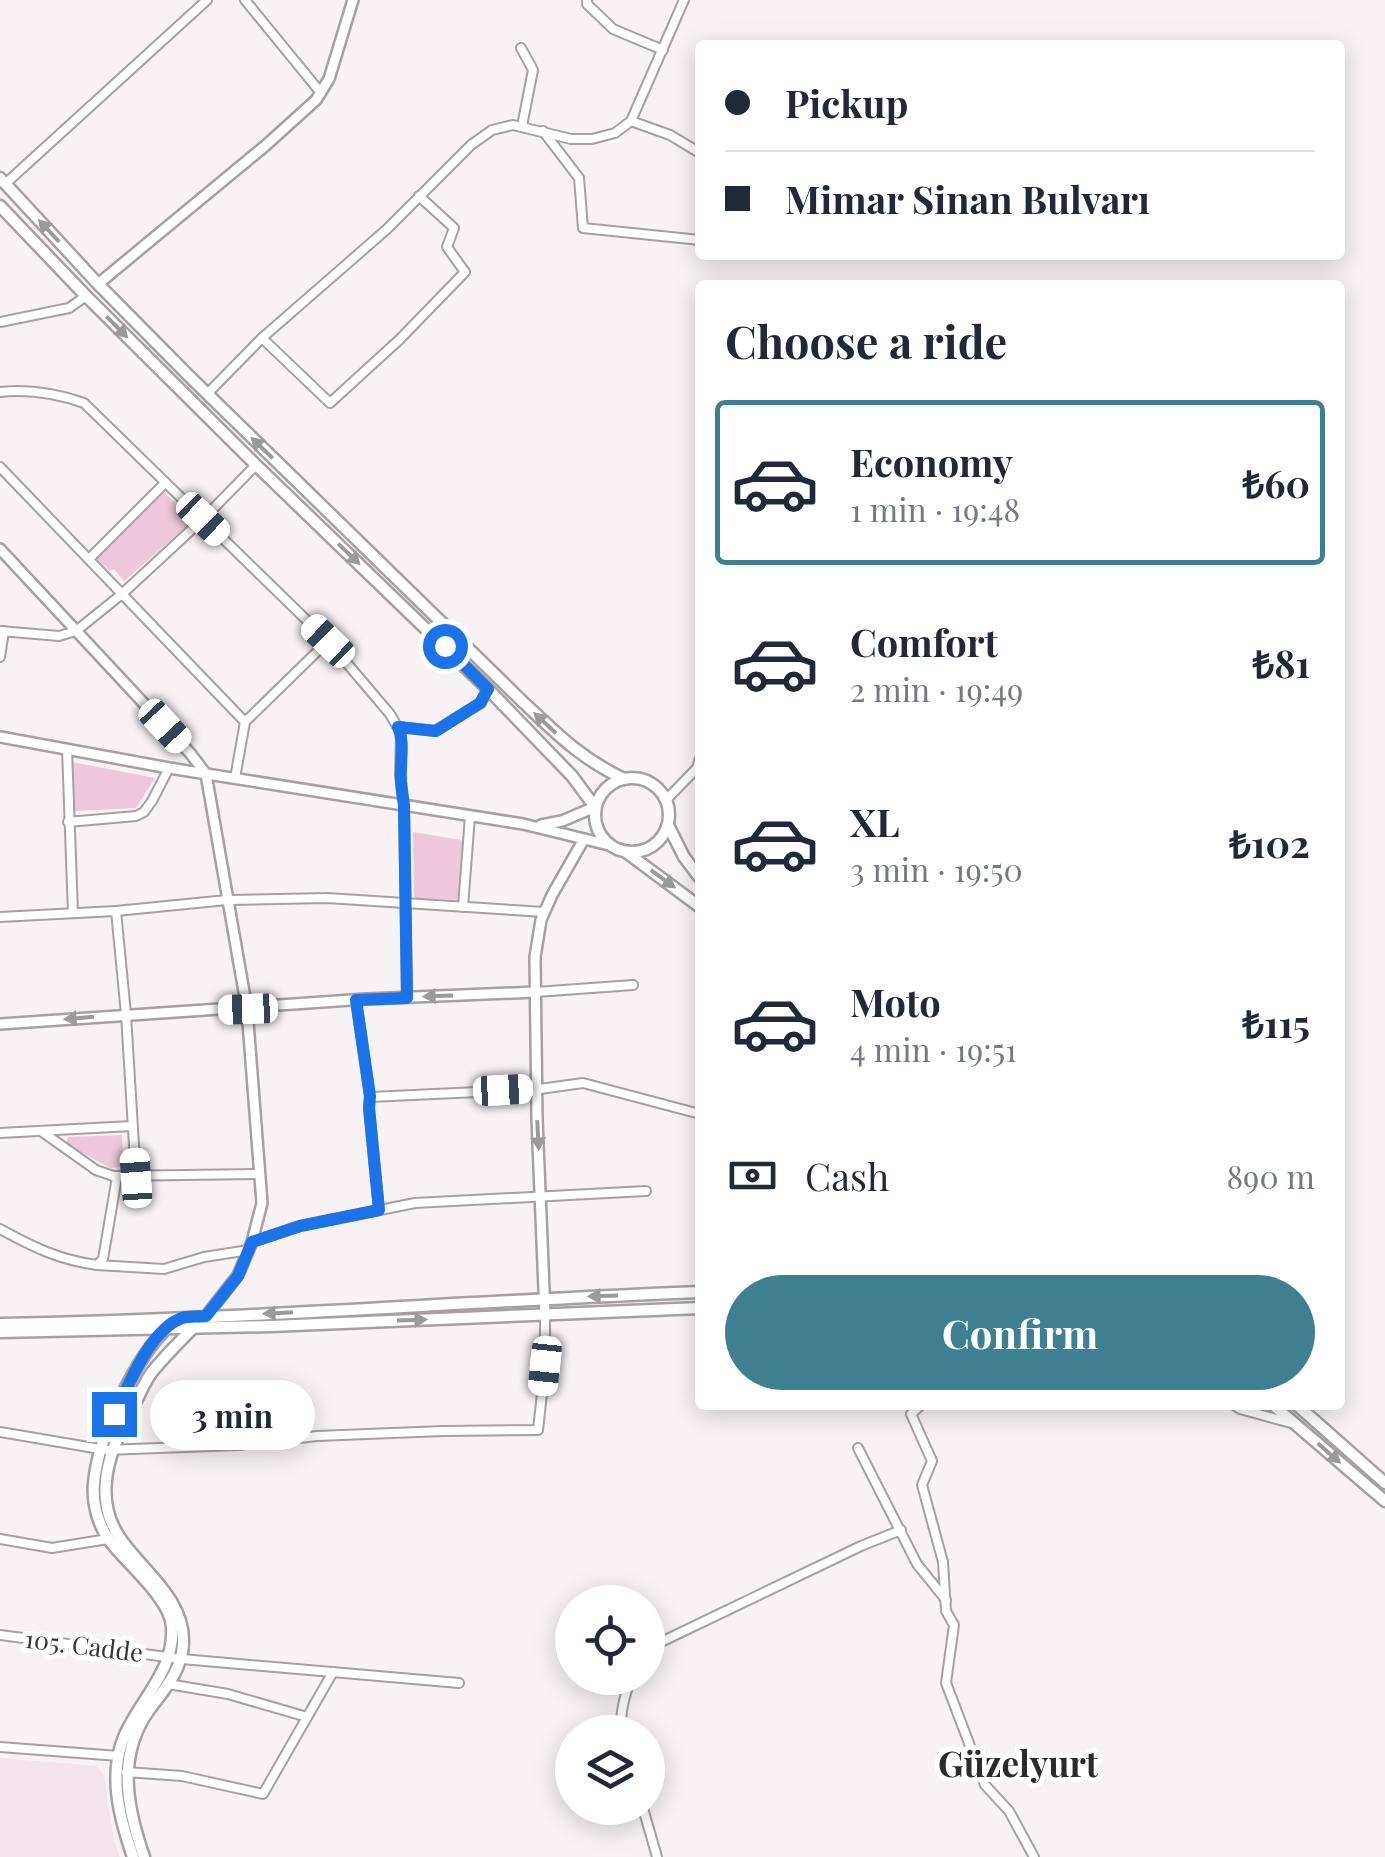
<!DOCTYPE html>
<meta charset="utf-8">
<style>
body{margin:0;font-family:"Playfair Display",serif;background:#f2f2f3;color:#1f2937;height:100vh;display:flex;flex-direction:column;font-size:38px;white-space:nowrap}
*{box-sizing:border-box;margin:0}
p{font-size:32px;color:#747a83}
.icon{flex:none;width:55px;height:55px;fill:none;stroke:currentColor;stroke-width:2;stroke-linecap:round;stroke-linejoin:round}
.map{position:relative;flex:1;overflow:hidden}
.side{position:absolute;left:695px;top:280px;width:650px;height:1130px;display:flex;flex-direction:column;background:#fff;border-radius:10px;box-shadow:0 5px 25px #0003}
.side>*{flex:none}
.top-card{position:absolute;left:695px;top:40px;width:650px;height:220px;border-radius:10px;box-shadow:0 5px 25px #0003;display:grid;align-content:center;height:220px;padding:0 30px;background:#fff}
.tools{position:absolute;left:555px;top:1585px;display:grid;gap:20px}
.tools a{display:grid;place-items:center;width:110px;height:110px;border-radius:50%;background:#fff;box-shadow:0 5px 25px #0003;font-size:50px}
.end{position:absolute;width:45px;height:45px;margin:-22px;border:12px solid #1a73e8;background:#fff;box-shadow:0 0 0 5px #fff}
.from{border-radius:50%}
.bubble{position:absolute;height:70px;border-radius:35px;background:#fff;box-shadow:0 5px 25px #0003;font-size:32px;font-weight:700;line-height:70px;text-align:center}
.car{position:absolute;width:30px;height:60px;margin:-30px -15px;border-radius:12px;box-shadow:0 0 8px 2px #0007;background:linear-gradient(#fff 24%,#345 0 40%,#fff 0 76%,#345 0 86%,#fff 0)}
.top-card b{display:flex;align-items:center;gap:35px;height:95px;font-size:38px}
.top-card b+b{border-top:2px solid #e0e1e3}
.top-card i{width:25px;height:25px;background:#1f2937}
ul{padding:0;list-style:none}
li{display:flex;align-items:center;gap:30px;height:165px;margin:0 20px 15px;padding:0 10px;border:5px solid transparent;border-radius:10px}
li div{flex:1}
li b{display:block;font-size:38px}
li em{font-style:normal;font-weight:700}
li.current{border-color:#3e7f91}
li>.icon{width:90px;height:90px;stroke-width:1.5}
h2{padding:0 30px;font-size:45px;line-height:120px}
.pay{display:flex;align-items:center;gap:25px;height:110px;padding:0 30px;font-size:38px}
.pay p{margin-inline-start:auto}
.cta{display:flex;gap:20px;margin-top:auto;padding:20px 30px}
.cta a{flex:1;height:115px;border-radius:60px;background:#3e7f91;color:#fff;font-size:40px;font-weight:700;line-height:115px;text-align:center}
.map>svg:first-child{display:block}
.built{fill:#f2e4ea}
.green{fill:#eec8da}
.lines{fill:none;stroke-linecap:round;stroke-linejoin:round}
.minor-casing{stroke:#a6a0a3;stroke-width:12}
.tertiary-casing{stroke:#a6a0a3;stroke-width:14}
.secondary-casing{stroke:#a6a0a3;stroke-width:15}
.minor{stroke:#fff;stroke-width:8}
.tertiary{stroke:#fff;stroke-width:9}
.secondary{stroke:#fff;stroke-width:10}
.oneway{fill:#9b9a9a}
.route{stroke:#1a73e8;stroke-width:12}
.labels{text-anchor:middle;stroke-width:10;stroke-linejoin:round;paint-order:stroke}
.street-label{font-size:25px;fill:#373435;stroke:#fff}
.district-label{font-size:35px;font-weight:bold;fill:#2e292b;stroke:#fff}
</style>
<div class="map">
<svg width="1385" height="1857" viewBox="0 0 1385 1857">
<rect width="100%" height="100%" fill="#f8f2f5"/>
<path class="built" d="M 0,1758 L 97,1766 L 104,1776 L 114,1841 L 120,1857 L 0,1857 Z"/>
<g class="green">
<path d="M 164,492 L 193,521 L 124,581 L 114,569 L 110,571 L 97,559 Z"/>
<path d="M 72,762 L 155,778 L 136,808 L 75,811 Z"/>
<path d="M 413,832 L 461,840 L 463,843 L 460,900 L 414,898 Z"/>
<path d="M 122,1135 L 123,1162 L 121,1167 L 110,1168 L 66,1144 L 68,1137 Z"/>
</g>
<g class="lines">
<defs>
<g id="minor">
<path d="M 245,0 L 321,93"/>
<path d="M 587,0 L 587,4 L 613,29 L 663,50"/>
<path d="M 521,48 L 533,70 L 522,126"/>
<path d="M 631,121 L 670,135 L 700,153"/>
<path d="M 543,131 L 579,178 L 583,228 L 700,240"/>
<path d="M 5,184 L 207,0"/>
<path d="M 0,322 L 69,308 L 86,296"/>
<path d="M 262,338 L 330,403 L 400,339 L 465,272 L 447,247 L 454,228 L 419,196"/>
<path d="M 0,392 C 28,389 58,394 84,403 L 328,641 L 390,714 L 401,733 L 400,775 L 404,805 L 407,998"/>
<path d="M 207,394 L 262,338 L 387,229 L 471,145 L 492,130 L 513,125 L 571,139 L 592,139 L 615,133 L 631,121 L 684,0"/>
<path d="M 0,467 L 245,722"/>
<path d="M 90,558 L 165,483"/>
<path d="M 0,631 L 59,636 L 76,631 L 122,594 L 203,519 L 256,465"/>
<path d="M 0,657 L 4,631"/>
<path d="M 398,727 L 435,731 L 481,703 L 488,689"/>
<path d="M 67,749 L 73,913"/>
<path d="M 235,778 L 245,722 L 328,641"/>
<path d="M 666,800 L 697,768 L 700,758"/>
<path d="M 68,822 L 136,816 L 144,812 L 152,801 L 169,768"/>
<path d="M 463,907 L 470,816"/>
<path d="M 116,911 L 126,1014 L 136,1178"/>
<path d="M 0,917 L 116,911 L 227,900 L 327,898 L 544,912"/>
<path d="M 536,992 L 633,985"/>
<path d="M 356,1000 L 370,1097 L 369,1108 L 379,1210"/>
<path d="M 370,1097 L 540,1089 L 583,1083 L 700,1114"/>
<path d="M 41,1131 L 96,1170 L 113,1176 L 259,1174"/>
<path d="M 0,1133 L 132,1126"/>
<path d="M 0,1229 C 33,1247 59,1260 97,1265 L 103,1259 L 117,1177"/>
<path d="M 252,1242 L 300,1226 L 415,1203 L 646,1191"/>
<path d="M 97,1265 L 164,1269 L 204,1257 L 249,1250"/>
<path d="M 921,1405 L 911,1414 L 932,1461 L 922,1485 L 943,1562 L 946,1611 L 954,1625 L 946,1683 L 985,1785 L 1009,1811 L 1034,1857"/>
<path d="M 1234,1405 L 1240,1409 L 1291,1423"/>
<path d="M 0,1432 L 106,1450 L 239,1445 L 317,1436 L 443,1431 L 538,1430 L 545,1366 L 545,1314"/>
<path d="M 858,1448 L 917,1564 L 946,1600"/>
<path d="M 0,1539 L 52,1548 L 108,1539"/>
<path d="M 0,1635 L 182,1659 L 459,1683"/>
<path d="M 648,1656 L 661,1642 L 861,1546 L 901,1530"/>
<path d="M 168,1684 L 228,1694 L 307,1717"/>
<path d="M 622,1732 C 619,1714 625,1695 631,1678"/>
<path d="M 0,1747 L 119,1756"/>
<path d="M 126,1772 L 182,1776 L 263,1794 L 333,1672"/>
<path d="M 643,1808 L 657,1857"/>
</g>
<g id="tertiary">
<path d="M 98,284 L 265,146 L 316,100 L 329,79 L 353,0"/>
<path d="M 0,549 L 190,753 L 206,774 L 247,1009 L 262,1203 L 252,1242 L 238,1275 L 206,1316"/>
<path d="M 0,737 L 169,768 L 523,824 L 609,845"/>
<path d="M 541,825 L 562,821 L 595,807"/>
<path d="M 0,1024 L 366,999 L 536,992"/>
<path d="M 545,1314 L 537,1119 L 535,957 L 541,920 L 552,895 L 584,839"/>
</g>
<g id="secondary">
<path d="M 0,178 L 98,284 L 188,375 L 523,702 C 557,734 580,758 624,779"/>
<path d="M 0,206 L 86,296 L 256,465 L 488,689 L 572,776 L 595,807"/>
<circle cx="632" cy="815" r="37"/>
<path d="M 668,825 L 684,857 L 700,878"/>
<path d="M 626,852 L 700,907"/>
<path d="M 0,1324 C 233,1320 467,1301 700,1292"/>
<path d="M 0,1332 L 271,1326 L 700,1308"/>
<path d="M 1273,1405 L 1385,1501"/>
<path d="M 1297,1405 L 1385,1483"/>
<path d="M 133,1857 C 120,1819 108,1776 124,1737 C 140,1699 175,1671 172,1627 C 171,1599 126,1563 110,1541 C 98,1525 92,1503 94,1483 C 98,1437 135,1357 169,1326"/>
<path d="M 144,1857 C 127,1808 116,1756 149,1710 C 164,1690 182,1670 183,1644 C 185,1600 145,1573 122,1541 C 90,1498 110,1447 134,1405 C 140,1394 145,1381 152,1372 C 165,1356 180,1341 194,1327"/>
</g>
</defs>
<use href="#minor" class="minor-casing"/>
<use href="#tertiary" class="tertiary-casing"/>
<use href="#secondary" class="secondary-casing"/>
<use href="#minor" class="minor"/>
<use href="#tertiary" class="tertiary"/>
<use href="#secondary" class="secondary"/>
</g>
<defs><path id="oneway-solid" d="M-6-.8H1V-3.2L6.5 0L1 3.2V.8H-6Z" transform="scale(2.5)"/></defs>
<g class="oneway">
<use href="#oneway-solid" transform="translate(49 231) rotate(-133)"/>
<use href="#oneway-solid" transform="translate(117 327) rotate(45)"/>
<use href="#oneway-solid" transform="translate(262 448) rotate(-136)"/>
<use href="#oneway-solid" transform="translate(349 554) rotate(44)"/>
<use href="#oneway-solid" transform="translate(545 723) rotate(-137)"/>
<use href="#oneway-solid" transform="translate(663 879) rotate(36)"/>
<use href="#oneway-solid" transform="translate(438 996) rotate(178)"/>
<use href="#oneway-solid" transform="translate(79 1018) rotate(175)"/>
<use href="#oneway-solid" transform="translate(538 1135) rotate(87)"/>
<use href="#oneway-solid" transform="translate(603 1296) rotate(178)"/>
<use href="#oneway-solid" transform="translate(278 1313) rotate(177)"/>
<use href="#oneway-solid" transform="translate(412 1320) rotate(-2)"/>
<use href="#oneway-solid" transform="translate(1329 1453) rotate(41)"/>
</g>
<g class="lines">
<path class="route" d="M 114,1414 C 128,1387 150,1329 182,1318 C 188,1316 198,1317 206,1316 L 238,1276 L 252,1242 L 300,1226 L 379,1210 L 369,1108 L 370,1096 L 356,1000 L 407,998 L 404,805 C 402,793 400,782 401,770 C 401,755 404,741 398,727 L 436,731 L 480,703 L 488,689 L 445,646"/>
</g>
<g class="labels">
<g class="street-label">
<text transform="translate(84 1646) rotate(7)" y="9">105. Cadde</text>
</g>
<g class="district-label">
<text x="1018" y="1777">Güzelyurt</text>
</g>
</g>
</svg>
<div class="tools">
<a><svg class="icon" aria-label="locate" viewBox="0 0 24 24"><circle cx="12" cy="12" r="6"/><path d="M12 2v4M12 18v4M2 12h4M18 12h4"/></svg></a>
<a><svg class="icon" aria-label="layers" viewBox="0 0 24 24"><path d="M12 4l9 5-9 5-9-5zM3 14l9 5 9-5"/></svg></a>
</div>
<i class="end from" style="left:445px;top:646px"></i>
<i class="end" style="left:114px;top:1414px"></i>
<div class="bubble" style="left:150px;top:1380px;width:165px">3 min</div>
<i class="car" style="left:203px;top:519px;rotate:134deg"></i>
<i class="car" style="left:328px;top:641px;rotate:314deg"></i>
<i class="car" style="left:165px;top:726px;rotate:137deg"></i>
<i class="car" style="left:248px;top:1009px;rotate:268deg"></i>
<i class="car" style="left:503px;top:1090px;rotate:87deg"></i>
<i class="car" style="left:136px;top:1178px;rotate:356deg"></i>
<i class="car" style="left:545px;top:1366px;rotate:186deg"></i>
<div class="top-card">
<b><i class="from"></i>Pickup</b>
<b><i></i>Mimar Sinan Bulvarı</b>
</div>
<section class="side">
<h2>Choose a ride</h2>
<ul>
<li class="current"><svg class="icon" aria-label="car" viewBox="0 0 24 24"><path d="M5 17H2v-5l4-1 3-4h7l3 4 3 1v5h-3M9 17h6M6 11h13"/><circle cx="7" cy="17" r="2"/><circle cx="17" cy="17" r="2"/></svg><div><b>Economy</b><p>1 min · 19:48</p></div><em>₺60</em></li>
<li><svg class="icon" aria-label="car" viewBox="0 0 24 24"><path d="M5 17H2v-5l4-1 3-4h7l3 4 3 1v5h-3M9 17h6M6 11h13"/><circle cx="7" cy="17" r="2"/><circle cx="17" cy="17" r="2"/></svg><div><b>Comfort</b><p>2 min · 19:49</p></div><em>₺81</em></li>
<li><svg class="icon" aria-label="car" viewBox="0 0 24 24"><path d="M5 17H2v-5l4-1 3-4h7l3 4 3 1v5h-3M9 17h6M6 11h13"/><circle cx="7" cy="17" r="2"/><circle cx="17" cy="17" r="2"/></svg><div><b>XL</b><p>3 min · 19:50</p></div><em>₺102</em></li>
<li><svg class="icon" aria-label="car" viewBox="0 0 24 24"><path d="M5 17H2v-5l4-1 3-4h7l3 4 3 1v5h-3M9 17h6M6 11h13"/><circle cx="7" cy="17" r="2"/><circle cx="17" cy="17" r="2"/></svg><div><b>Moto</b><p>4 min · 19:51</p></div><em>₺115</em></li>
</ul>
<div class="pay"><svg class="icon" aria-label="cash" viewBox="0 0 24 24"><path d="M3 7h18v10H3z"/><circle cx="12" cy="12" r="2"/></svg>Cash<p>890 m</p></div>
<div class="cta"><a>Confirm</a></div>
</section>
</div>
